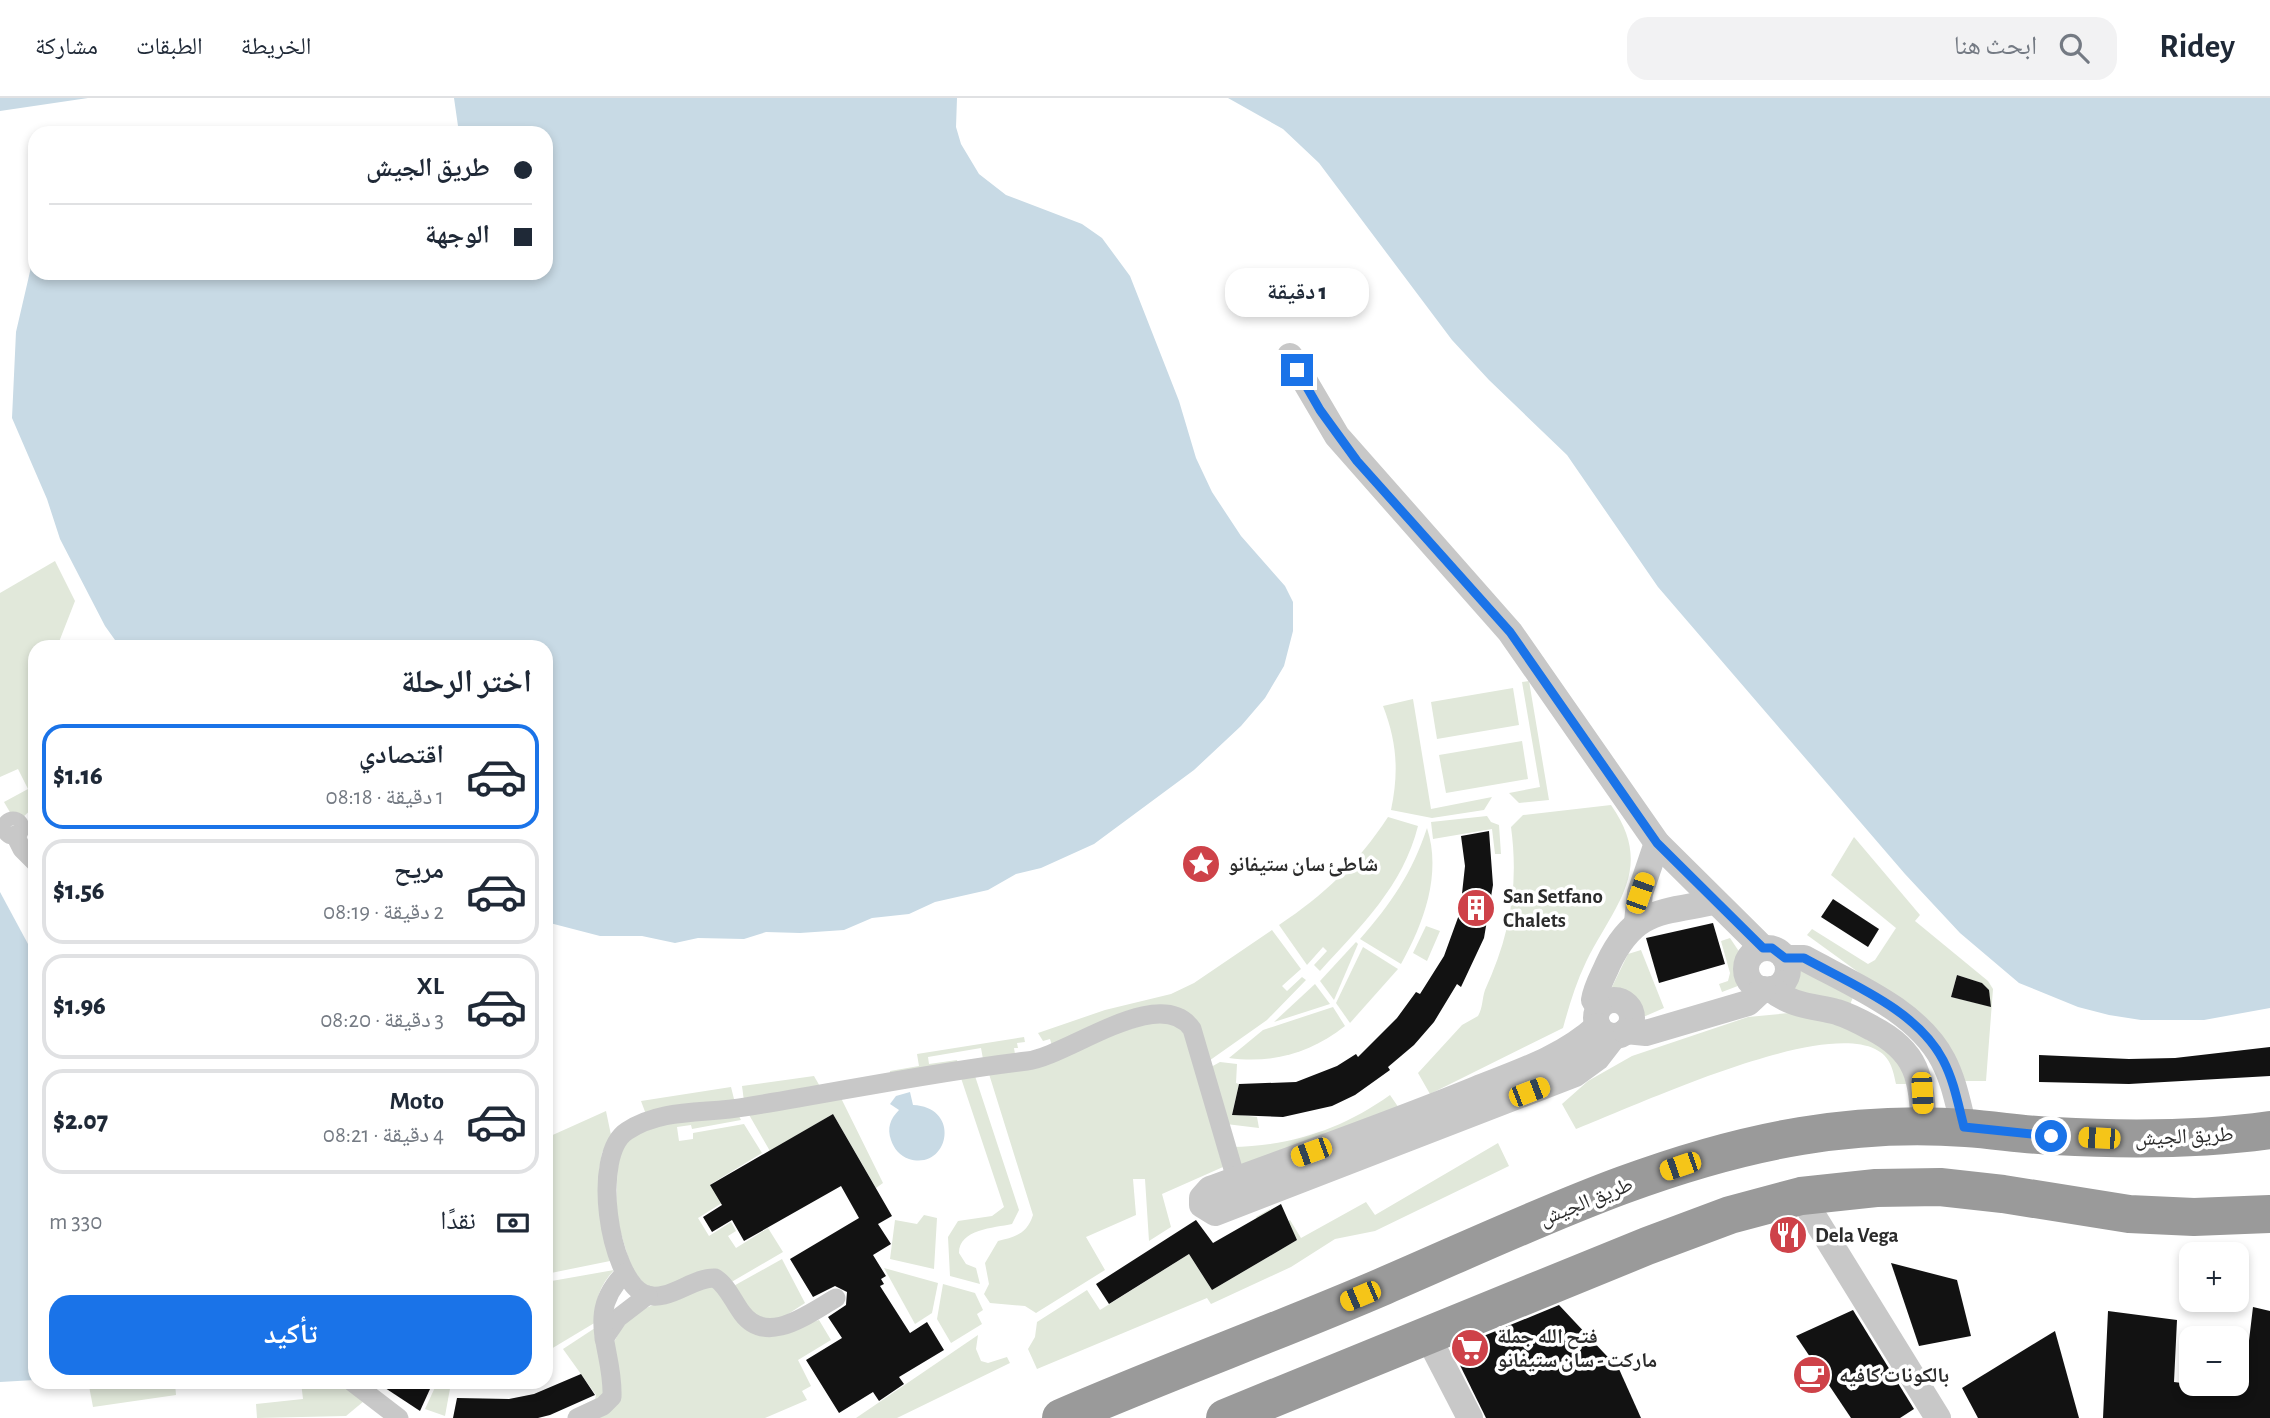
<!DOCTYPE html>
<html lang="ar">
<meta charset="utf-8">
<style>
body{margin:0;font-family:"Alegreya Sans","Noto Naskh Arabic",sans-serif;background:#f2f2f3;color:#1f2937;direction:rtl;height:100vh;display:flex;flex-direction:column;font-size:26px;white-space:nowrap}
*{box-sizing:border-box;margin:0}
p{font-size:23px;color:#747a83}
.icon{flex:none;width:38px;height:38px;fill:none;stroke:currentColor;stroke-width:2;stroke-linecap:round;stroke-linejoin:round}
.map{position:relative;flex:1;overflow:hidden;direction:ltr}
.panel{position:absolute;left:28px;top:542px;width:525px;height:749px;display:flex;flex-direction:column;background:#fff;border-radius:21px;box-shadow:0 4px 10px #0003;direction:rtl}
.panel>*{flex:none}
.banner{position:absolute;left:28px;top:28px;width:525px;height:154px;border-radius:21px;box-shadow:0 4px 10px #0003;direction:rtl;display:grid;align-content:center;height:154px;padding:0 21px;background:#fff}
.controls{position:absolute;left:2179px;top:1144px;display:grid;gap:14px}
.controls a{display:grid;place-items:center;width:70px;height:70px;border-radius:14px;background:#fff;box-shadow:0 4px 10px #0003;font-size:35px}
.end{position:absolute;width:32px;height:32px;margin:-16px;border:9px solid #1a73e8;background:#fff;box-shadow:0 0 0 4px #fff}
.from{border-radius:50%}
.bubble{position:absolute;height:49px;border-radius:21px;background:#fff;box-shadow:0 4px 10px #0003;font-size:23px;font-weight:800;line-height:49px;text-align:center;direction:rtl}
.car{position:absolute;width:21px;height:42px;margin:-21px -10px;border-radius:9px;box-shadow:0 0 5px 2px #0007;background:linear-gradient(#f5c518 24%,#345 0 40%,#f5c518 0 76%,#345 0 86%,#f5c518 0)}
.banner b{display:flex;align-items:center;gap:24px;height:66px;font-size:26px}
.banner b+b{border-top:2px solid #e0e1e3}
.banner i{width:18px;height:18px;background:#1f2937}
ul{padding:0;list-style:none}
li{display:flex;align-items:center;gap:21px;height:105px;margin:0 14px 10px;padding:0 7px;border:4px solid #e0e1e3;border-radius:21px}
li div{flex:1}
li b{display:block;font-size:26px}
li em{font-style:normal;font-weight:800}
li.active{border-color:#1a73e8}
li>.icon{width:63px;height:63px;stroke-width:1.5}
h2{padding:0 21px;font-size:32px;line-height:84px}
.pay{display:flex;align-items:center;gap:18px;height:77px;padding:0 21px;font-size:26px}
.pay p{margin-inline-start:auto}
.action{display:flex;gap:14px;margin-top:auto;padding:14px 21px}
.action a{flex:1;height:80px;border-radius:21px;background:#1a73e8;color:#fff;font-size:28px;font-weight:800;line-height:80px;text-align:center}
header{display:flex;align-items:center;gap:42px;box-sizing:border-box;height:98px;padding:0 35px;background:#fff;border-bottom:2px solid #e0e1e3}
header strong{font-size:33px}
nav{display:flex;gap:38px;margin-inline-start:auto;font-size:24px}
.search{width:490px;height:63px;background:#f2f2f3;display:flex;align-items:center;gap:18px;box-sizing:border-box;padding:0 24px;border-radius:21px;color:#747a83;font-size:26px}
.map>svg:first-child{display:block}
.green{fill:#e1e8da;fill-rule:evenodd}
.water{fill:#c8dae5}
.building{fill:#121212}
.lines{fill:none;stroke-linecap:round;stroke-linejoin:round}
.pedestrian{stroke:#c8c8c8;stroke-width:19}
.minor{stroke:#c8c8c8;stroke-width:26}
.trunk{stroke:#9a9a9a;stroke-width:38}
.route{stroke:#1a73e8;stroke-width:9}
.labels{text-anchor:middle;stroke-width:7;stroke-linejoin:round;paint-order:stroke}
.poi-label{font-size:21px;font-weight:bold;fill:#2b2b2b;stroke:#fff;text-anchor:start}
.street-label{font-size:21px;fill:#2b2b2b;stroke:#fff}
</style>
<header>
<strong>Ridey</strong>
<div class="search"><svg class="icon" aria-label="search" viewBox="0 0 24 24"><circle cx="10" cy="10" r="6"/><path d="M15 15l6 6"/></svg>ابحث هنا</div>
<nav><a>الخريطة</a><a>الطبقات</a><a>مشاركة</a></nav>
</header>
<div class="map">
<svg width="2270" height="1320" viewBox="0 0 2270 1320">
<rect width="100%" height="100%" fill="#fff"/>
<g class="green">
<path d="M 55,463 L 75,503 L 57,549 L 35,550 L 35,708 L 22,720 L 11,716 L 4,704 L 28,691 L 18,671 L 0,679 L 0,495 Z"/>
<path d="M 1529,583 L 1549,702 L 1519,705 L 1509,695 L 1540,689 L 1522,584 Z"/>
<path d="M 1513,590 L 1519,627 L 1437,641 L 1431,604 Z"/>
<path d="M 1413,601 L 1431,711 L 1492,699 L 1484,712 L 1432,720 L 1391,712 C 1399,674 1397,644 1383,608 Z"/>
<path d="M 1522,643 L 1528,681 L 1446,695 L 1439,657 Z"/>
<path d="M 1611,707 C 1656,771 1614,807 1586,864 C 1576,885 1569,908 1563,930 L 1430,996 L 1418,975 L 1462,927 L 1478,918 C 1483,909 1482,901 1485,892 C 1510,838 1519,788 1511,729 L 1523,717 Z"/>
<path d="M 1487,718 L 1491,724 L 1499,727 L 1501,756 L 1495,756 L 1492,731 L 1433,741 L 1431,724 Z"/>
<path d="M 1388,719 L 1418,728 C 1403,788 1361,828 1320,873 L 1314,867 L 1327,853 L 1323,849 L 1307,867 L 1279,827 C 1324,797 1358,765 1388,719 Z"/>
<path d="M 1427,730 C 1442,776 1424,825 1401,866 L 1360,841 C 1391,806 1412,775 1427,730 Z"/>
<path d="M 1854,739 L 1920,817 L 1915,823 L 1988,883 L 1993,891 L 1986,983 L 1961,983 L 1865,879 L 1807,837 L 1812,831 L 1868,866 L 1875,862 L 1896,830 L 1831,777 ZM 1957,877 L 1982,885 L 1989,892 L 1989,908 L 1951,899 Z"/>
<path d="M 1426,828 L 1440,833 L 1427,863 L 1413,855 Z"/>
<path d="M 1272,832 L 1301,871 L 1282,888 L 1287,893 L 1302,879 L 1306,882 L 1267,922 L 1206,965 L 1187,918 L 1052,948 L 1050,941 L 1043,943 L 1038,935 L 1105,912 L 1171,896 L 1194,885 Z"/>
<path d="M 1730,840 L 1742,858 L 1735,871 L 1743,886 L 1722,894 L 1719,886 L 1728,883 L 1730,875 L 1721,843 Z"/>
<path d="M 1356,844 L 1358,846 L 1334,902 L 1320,883 Z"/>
<path d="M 1363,849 L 1398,871 L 1350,925 L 1336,905 Z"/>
<path d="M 1641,852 L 1664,910 L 1641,920 L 1629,899 L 1611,891 L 1628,856 Z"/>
<path d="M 1796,868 L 1853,899 L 1848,912 L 1788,889 Z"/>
<path d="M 1315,886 L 1330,906 L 1274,924 Z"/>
<path d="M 1333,909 L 1345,928 C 1311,955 1272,966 1229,960 L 1263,932 Z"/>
<path d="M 1789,915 L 1829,922 L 1892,952 L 1909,986 L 1896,986 C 1893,971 1890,958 1875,951 C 1816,923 1638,1007 1576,1031 L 1562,1006 L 1588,983 L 1632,958 L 1748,919 Z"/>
<path d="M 1165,920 L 1183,928 L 1223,1069 L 1162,1096 L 1171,1129 L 1149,1143 L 1145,1081 L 1133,1081 L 1136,1117 L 1086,1139 L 1105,1172 L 1036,1215 L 1025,1208 L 990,1205 L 984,1196 L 989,1186 L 985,1165 L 998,1143 C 1015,1139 1027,1136 1033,1117 L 989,976 Z"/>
<path d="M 1024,939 L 1025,944 L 1017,945 L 1018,950 L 1014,950 L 1015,956 L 983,961 L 981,950 L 928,959 L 929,966 L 957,962 L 958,966 L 890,977 L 890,973 L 919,968 L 917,956 Z"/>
<path d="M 1220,964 L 1237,966 L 1236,985 L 1239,986 L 1232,1016 L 1257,1019 L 1259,1030 L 1226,1026 L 1211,969 Z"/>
<path d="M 814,978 L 822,992 L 744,1003 L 742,988 Z"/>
<path d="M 975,978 L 1019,1112 L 1012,1126 C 994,1130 959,1131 959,1155 L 966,1166 L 976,1170 L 980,1186 L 950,1178 L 948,1139 L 958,1123 L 992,1118 L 1004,1109 L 961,980 Z"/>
<path d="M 731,989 L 735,1005 L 647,1019 L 641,1003 Z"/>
<path d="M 1390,997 L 1403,1016 L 1237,1068 L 1231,1049 C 1290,1048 1341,1032 1390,997 Z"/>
<path d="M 840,998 L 883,1085 L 876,1090 L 833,1016 L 775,1050 L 782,1074 L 748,1015 Z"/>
<path d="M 606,1013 L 611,1037 L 602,1055 L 599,1073 L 615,1162 L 546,1176 L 546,1040 Z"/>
<path d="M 738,1016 L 741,1022 L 692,1031 L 691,1027 L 677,1029 L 679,1043 L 693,1041 L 693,1035 L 744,1026 L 762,1055 L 711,1086 L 722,1105 L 698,1120 L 709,1138 L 731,1124 L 736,1133 L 728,1138 L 736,1150 L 768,1130 L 783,1154 L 728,1186 L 651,1193 L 632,1172 L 616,1119 L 618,1048 L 657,1026 Z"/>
<path d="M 1498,1045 L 1509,1068 L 1375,1133 L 1335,1141 L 1291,1169 L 1211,1206 L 1207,1200 L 1037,1271 L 1028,1251 L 1035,1239 L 1037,1224 L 1087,1192 L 1100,1212 L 1189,1156 L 1212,1192 L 1297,1142 L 1289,1128 L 1269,1140 L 1256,1119 L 1270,1111 L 1279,1128 L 1290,1122 L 1301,1140 L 1366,1104 L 1375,1117 Z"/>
<path d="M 924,1117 L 937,1120 L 934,1171 L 890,1161 L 895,1122 L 917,1126 Z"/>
<path d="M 782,1161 L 805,1205 L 779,1222 L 761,1223 L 730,1190 Z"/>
<path d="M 884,1170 L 938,1185 L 932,1215 L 915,1226 Z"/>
<path d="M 614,1172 C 600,1187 594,1203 596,1224 L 546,1254 L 546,1184 Z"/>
<path d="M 704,1186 L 709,1186 L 770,1238 L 819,1222 L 831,1242 L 798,1262 L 811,1288 L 802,1293 L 807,1302 L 765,1320 L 592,1320 L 606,1313 L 610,1251 L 629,1217 Z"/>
<path d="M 943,1186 L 975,1195 L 983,1212 L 977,1216 L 982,1226 L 951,1245 L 937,1221 Z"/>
<path d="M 595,1230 L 609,1293 L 571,1318 L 569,1314 L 595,1301 L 596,1297 L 563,1251 Z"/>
<path d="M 978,1237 L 976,1251 L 981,1263 L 988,1265 L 1007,1259 L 1010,1265 L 897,1320 L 856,1320 Z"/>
<path d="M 117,1284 L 175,1285 L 176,1297 L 93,1309 L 89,1288 Z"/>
<path d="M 301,1284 L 345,1285 L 364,1303 L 346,1318 L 257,1320 L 256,1306 L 303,1301 Z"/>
<path d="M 437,1285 L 451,1285 L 445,1318 L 425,1311 Z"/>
</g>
<g class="water">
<path d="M 0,0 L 88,0 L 0,13 Z"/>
<path d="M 454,0 L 957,0 L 956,29 L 961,46 L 979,76 L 1006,97 L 1082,126 L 1102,140 L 1130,178 L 1179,303 L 1196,360 L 1212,394 L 1241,438 L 1285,488 L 1293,504 L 1293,533 L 1284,568 L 1265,600 L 1241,628 L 1194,672 L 1094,746 L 1041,770 L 1016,776 L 988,792 L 935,804 L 909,816 L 872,820 L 844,832 L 800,835 L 766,834 L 744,841 L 698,840 L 675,845 L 642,838 L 600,838 L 546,824 L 546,550 L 120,549 L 105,528 L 60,441 L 47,401 L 12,320 L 16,234 L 35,152 L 35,175 L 546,175 L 546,35 L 459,35 Z"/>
<path d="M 1228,0 L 2270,0 L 2270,910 L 2204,922 L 2141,922 L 2109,917 L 2078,909 L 2019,885 L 1960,835 L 1905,776 L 1658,489 L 1567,357 L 1489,282 L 1452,242 L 1319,65 L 1283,31 Z"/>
<path d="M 0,794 L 35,859 L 35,1282 L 0,1284 Z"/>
<path d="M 910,994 L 913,1007 C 962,1009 949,1073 909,1061 C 900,1058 894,1051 891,1042 C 887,1030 890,1021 899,1012 L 890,1006 L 896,998 Z"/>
</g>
<g class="building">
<path d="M 1489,733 L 1493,787 L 1484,840 L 1461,889 L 1457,886 L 1434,924 L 1414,947 L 1388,969 L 1390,972 L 1355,997 L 1332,1008 L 1283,1019 L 1232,1017 L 1239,986 L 1296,984 L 1337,968 L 1356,956 L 1358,959 L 1397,920 L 1416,894 L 1420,896 L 1444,858 L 1460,814 L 1465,768 L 1461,738 Z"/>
<path d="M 1833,801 L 1879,831 L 1868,849 L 1821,819 Z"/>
<path d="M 1713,825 L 1725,866 L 1659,885 L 1646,840 Z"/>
<path d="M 1957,877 L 1982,885 L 1989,892 L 1991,909 L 1951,899 Z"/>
<path d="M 2270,949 L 2270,978 L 2129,986 L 2039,984 L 2039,957 L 2129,961 L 2175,960 Z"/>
<path d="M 833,1016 L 892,1118 L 878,1126 L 891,1146 L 873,1157 L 886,1178 L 881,1181 L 884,1186 L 880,1188 L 910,1235 L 927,1224 L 944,1252 L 899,1279 L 904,1286 L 879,1303 L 873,1294 L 839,1315 L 806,1262 L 842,1240 L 828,1219 L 846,1207 L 847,1194 L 835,1188 L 813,1199 L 790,1161 L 859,1120 L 841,1088 L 744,1143 L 732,1122 L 712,1134 L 703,1119 L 722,1107 L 710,1087 Z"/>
<path d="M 1281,1106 L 1297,1142 L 1212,1192 L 1189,1156 L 1109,1206 L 1096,1186 L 1196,1122 L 1213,1145 Z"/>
<path d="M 1891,1165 L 1957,1182 L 1971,1238 L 1919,1248 Z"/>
<path d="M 1559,1207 L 1619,1271 L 1641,1320 L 1486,1320 L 1452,1251 Z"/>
<path d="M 2253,1209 L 2270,1213 L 2270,1320 L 2103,1320 L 2108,1213 L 2177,1222 L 2174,1284 L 2243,1293 Z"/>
<path d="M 1853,1212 L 1914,1311 L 1900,1320 L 1851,1320 L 1796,1238 Z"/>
<path d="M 2055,1233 L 2079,1320 L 1978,1320 L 1962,1290 Z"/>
<path d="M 581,1276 L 595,1297 L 550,1317 L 538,1320 L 453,1320 L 457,1300 L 509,1301 L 534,1296 Z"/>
<path d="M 376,1284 L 420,1284 L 430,1291 L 420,1313 Z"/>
</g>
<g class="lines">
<g class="pedestrian">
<circle cx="13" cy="730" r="7"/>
<path d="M 15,737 L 22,751 L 35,764"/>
<path d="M 836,1200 C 809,1215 767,1249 742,1215 C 733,1203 727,1187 715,1180 C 692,1179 667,1206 644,1196 C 608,1178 591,1056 627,1033 C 662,1010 705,1016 745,1009 C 839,994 932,974 1027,963 C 1068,958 1160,885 1192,931 L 1236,1081"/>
<path d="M 604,1241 L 618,1220 L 648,1197"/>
<path d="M 352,1284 L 399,1320"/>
<path d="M 577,1320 L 603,1308 L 612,1299 C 614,1250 583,1217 625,1175"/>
</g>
<g class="minor">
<path d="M 1290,258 L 1337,338 L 1510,534 L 1657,745 L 1763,850"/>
<path d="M 1637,824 L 1640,795 L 1657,745"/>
<circle cx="1767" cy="871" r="21"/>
<path d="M 1785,860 L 1804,860 C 1851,886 1917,912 1943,962 C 1954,983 1958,1006 1964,1029"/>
<path d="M 1771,891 C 1791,908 1813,908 1837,914 C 1850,918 1861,924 1872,930 C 1919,954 1921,980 1924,1029"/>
<circle cx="1614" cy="920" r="18"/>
<path d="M 1599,909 L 1594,902 C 1596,889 1603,878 1608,866 C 1634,811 1660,815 1714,804"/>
<path d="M 1598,928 C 1563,960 1519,974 1476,991 C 1388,1027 1299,1058 1210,1091 L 1202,1100 L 1202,1107 L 1215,1115 L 1575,976 L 1597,960 L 1614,938"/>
<path d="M 1626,933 L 1646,935 L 1748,905 L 1763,891"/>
<path d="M 1801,1098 L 1938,1320"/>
<path d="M 1428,1239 L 1470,1320"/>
</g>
<g class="trunk">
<path d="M 1061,1320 C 1167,1274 1277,1234 1384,1188 C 1519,1130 1655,1062 1801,1038 C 1855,1029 1912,1026 1966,1030 C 1996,1032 2025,1037 2054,1038 C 2126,1042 2199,1042 2270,1032"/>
<path d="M 1225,1320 L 1647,1148 L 1730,1117 L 1801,1098 L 1876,1090 L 1940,1089 L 2003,1096 L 2129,1116 L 2194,1119 L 2270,1116"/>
</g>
</g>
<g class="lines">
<path class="route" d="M 1297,272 L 1320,312 L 1357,363 L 1510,534 L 1657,745 L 1763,850 L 1772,850 L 1785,860 L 1804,860 C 1851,886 1917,912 1943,962 C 1954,983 1958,1006 1964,1029 L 2051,1038"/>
</g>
<defs>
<symbol id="sight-disc" viewBox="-11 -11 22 22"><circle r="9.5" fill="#ce4249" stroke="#fff"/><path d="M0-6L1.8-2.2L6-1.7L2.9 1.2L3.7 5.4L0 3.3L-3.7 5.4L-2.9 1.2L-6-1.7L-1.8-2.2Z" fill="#fff"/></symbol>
<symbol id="building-disc" viewBox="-11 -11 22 22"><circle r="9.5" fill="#ce4249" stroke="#fff"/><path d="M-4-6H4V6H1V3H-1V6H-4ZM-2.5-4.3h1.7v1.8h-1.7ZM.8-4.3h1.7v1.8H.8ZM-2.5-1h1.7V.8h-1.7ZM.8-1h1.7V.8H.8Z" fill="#fff"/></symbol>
<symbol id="restaurant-disc" viewBox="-11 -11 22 22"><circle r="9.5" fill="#ce4249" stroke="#fff"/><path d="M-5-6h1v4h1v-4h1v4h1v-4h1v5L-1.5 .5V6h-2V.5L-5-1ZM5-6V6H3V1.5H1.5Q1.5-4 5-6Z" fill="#fff"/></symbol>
<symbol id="supermarket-disc" viewBox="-11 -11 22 22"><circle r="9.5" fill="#ce4249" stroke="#fff"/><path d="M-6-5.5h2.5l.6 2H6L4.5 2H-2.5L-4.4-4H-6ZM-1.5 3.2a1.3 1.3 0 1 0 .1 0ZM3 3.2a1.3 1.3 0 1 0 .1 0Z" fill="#fff"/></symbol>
<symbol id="cafe-disc" viewBox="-11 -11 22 22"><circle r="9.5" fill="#ce4249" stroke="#fff"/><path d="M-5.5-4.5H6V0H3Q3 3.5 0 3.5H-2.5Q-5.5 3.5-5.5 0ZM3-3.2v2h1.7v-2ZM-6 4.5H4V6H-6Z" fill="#fff"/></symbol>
</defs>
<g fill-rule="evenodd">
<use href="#sight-disc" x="1179" y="744" width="44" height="44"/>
<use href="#building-disc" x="1454" y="788" width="44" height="44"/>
<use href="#restaurant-disc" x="1766" y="1115" width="44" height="44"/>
<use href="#supermarket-disc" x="1448" y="1228" width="44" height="44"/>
<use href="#cafe-disc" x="1790" y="1255" width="44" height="44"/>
</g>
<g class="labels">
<g class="poi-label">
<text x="1228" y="773">شاطئ سان ستيفانو</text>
<text x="1503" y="805">San Setfano<tspan x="1503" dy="24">Chalets</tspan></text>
<text x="1815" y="1144">Dela Vega</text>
<text x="1497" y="1245">فتح الله جملة<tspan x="1497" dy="24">ماركت - سان ستيفانو</tspan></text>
<text x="1839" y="1284">بالكونات كافيه</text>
</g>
<g class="street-label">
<text transform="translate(2184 1038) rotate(-3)" y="7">طريق الجيش</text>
<text transform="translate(1586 1103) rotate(-22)" y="7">طريق الجيش</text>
</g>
</g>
</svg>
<div class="controls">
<a>+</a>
<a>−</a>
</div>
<i class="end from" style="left:2051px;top:1038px"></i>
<i class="end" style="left:1297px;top:272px"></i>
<div class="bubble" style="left:1225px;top:170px;width:144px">1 دقيقة</div>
<i class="car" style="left:1640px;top:795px;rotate:19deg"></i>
<i class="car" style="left:1529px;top:994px;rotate:69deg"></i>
<i class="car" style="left:1922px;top:995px;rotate:177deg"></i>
<i class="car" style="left:2099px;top:1040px;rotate:273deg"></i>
<i class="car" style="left:1311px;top:1054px;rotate:250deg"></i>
<i class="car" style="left:1680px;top:1068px;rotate:251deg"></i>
<i class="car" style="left:1360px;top:1198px;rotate:247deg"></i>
<div class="banner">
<b><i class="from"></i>طريق الجيش</b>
<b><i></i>الوجهة</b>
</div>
<section class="panel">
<h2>اختر الرحلة</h2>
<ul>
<li class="active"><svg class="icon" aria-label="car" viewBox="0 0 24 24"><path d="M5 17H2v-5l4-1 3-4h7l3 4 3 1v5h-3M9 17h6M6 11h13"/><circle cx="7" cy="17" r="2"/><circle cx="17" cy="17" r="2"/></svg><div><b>اقتصادي</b><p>1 دقيقة · 08:18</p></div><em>$1.16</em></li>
<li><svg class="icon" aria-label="car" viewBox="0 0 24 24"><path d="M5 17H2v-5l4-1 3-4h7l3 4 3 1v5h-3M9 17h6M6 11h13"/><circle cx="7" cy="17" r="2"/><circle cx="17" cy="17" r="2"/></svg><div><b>مريح</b><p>2 دقيقة · 08:19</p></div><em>$1.56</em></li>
<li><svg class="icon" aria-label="car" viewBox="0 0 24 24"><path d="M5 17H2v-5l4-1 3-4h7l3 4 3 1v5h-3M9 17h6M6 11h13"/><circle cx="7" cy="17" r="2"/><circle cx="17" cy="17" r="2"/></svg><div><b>XL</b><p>3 دقيقة · 08:20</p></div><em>$1.96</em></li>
<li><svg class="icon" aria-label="car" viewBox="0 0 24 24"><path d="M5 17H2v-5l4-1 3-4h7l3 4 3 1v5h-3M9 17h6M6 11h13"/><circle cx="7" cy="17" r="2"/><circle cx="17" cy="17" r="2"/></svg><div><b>Moto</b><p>4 دقيقة · 08:21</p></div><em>$2.07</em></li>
</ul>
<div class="pay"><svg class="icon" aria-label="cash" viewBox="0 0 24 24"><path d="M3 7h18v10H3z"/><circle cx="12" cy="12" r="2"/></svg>نقدًا<p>330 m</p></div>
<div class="action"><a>تأكيد</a></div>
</section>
</div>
